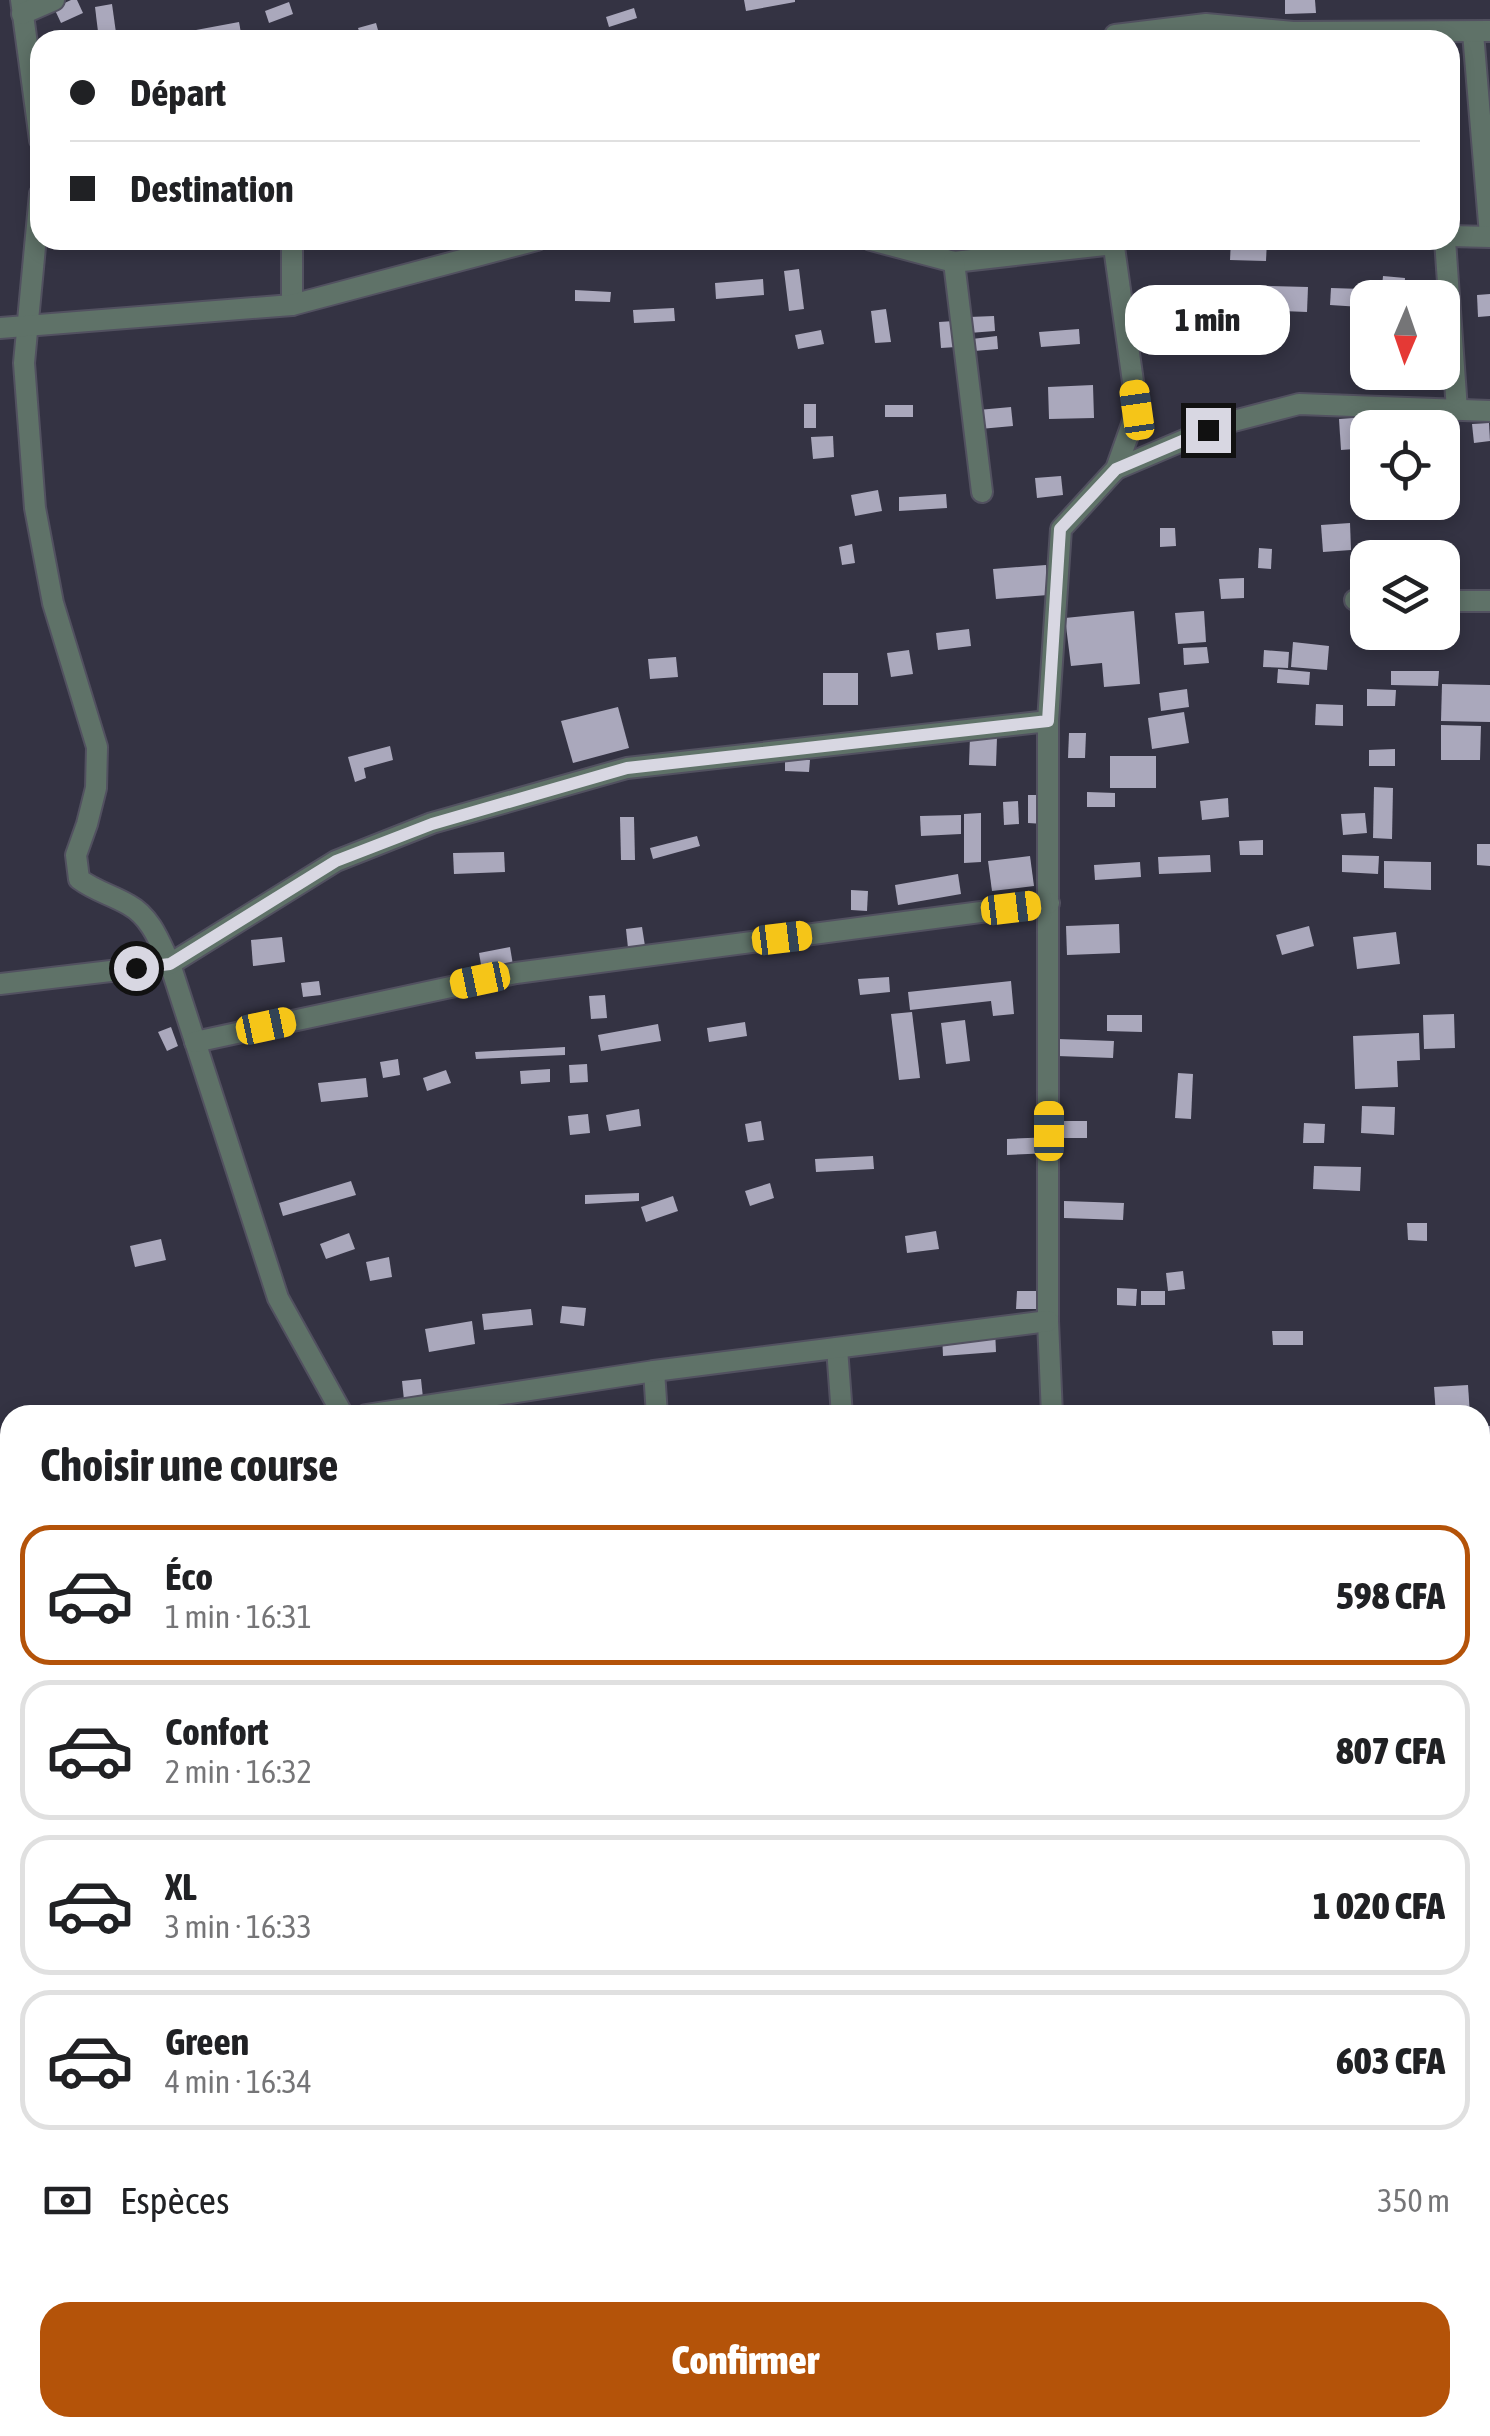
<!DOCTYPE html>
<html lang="fr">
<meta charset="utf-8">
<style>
body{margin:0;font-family:"Asap Condensed",sans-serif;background:#f2f2f2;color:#202124;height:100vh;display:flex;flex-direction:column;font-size:38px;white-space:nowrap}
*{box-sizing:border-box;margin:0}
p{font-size:32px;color:#757577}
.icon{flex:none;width:55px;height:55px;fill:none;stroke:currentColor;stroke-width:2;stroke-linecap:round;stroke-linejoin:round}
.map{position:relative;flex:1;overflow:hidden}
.side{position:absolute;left:0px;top:1405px;width:1490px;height:1032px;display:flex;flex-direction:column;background:#fff;border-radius:30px 30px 0 0;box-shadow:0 5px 15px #0003}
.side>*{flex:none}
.guide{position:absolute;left:30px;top:30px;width:1430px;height:220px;border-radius:30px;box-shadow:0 5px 15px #0003;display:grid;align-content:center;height:220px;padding:0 40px;background:#fff}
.needle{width:65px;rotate:182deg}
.buttons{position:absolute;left:1350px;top:280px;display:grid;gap:20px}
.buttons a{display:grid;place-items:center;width:110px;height:110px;border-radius:20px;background:#fff;box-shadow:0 5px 15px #0003;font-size:50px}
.end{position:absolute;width:45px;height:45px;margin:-22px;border:12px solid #d8d7e2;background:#111;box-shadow:0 0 0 5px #111}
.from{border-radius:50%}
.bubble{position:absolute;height:70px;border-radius:30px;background:#fff;box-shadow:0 5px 15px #0003;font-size:32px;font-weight:800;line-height:70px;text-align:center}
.car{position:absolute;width:30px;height:60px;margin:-30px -15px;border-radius:12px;box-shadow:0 0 8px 2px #0007;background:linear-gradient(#f5c518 24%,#345 0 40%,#f5c518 0 76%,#345 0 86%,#f5c518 0)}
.guide b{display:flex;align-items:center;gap:35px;height:95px;font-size:38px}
.guide b+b{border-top:2px solid #e0e0e0}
.guide i{width:25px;height:25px;background:#202124}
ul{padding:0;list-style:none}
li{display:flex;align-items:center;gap:30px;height:140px;margin:0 20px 15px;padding:0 20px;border:5px solid #e0e0e0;border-radius:30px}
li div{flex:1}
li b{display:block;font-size:38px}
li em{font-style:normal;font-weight:800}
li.active{border-color:#b45309}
li>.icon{width:90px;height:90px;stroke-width:1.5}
h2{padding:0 40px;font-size:45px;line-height:120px}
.pay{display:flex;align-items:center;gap:25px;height:110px;padding:0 40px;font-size:38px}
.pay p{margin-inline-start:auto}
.button{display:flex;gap:20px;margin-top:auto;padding:20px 40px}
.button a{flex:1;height:115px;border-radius:30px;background:#b45309;color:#fff;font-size:40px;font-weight:800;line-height:115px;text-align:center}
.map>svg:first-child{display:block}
.building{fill:#aaa8bc}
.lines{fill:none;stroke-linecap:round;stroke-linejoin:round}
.street-casing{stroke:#525160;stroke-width:24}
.street{stroke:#5f7268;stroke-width:20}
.route{stroke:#d8d7e2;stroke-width:12}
</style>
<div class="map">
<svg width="1490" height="2436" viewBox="0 0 1490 2436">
<rect width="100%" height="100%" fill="#343343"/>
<g class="building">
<path d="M 71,0 L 77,0 L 83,13 L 61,23 L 54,8 Z"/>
<path d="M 744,0 L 795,0 L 795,2 L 746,11 Z"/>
<path d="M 1285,0 L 1315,0 L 1316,13 L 1285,14 Z"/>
<path d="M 289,2 L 293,14 L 269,23 L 265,11 Z"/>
<path d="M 112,4 L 117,40 L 99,40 L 95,7 Z"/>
<path d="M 634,8 L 637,18 L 609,27 L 606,17 Z"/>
<path d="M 239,22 L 241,33 L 198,40 L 196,30 Z"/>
<path d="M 376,23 L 380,37 L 362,40 L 358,28 Z"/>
<path d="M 1231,240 L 1267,240 L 1266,261 L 1230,260 Z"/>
<path d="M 799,269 L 804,309 L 789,311 L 784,271 Z"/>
<path d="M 1383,276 L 1405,278 L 1404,298 L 1381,298 Z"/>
<path d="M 763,279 L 764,295 L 716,299 L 715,283 Z"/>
<path d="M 1235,285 L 1308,287 L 1307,312 L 1234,309 Z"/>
<path d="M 1331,288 L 1362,289 L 1361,307 L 1330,305 Z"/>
<path d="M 575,290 L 611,292 L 610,302 L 575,301 Z"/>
<path d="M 1490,294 L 1490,316 L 1478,317 L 1477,295 Z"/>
<path d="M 674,308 L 675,321 L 634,323 L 633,310 Z"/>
<path d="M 886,309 L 891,342 L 875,343 L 871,311 Z"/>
<path d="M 1257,313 L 1258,328 L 1205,331 L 1205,316 Z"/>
<path d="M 994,316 L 995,331 L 969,333 L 969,317 Z"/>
<path d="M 954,321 L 956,347 L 941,348 L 939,322 Z"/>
<path d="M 1079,329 L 1080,344 L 1041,347 L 1039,332 Z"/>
<path d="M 821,330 L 824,344 L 798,349 L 795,335 Z"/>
<path d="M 997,336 L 998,349 L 974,351 L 972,339 Z"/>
<path d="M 1093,385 L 1094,418 L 1049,419 L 1048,387 Z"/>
<rect x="804" y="404" width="12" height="24"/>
<rect x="885" y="405" width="28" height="12"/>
<path d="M 1011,407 L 1013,426 L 980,429 L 978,410 Z"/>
<path d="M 1367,417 L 1368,448 L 1341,450 L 1339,419 Z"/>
<path d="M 1489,423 L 1490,441 L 1474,443 L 1472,424 Z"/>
<path d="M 833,436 L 834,457 L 813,459 L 811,437 Z"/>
<path d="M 1061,476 L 1063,495 L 1037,498 L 1035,478 Z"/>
<path d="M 878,490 L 882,511 L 855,516 L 851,495 Z"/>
<path d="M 946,494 L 947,508 L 899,511 L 899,497 Z"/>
<path d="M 1350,523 L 1351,550 L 1323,552 L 1321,525 Z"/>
<path d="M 1160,528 L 1175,528 L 1176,546 L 1160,547 Z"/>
<path d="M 852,544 L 855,563 L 842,565 L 839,547 Z"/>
<path d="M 1366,547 L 1421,547 L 1421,558 L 1367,558 Z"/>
<path d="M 1259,548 L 1272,549 L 1271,569 L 1258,568 Z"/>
<path d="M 1046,565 L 1048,595 L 996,599 L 993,569 Z"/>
<path d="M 1244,578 L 1244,598 L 1221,599 L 1219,579 Z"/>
<path d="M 1134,611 L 1140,684 L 1104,687 L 1102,663 L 1071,666 L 1065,618 Z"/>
<path d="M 1204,611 L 1206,642 L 1178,644 L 1175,613 Z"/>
<path d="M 969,629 L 971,646 L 938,650 L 936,633 Z"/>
<path d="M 1293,642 L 1329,646 L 1327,670 L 1291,667 Z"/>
<path d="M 1207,647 L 1209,663 L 1184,665 L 1183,648 Z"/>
<path d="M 909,650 L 913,674 L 891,677 L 887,653 Z"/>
<path d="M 1264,650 L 1289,652 L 1288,668 L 1263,667 Z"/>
<path d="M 676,657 L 678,677 L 650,679 L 648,659 Z"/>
<path d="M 1278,669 L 1310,672 L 1309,685 L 1277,683 Z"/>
<path d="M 1391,671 L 1439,671 L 1438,686 L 1391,685 Z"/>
<rect x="823" y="673" width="35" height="32"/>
<path d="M 1442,684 L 1490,685 L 1490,722 L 1441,721 Z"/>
<path d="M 1187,689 L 1189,707 L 1161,711 L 1159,693 Z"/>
<path d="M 1367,689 L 1396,690 L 1395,706 L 1367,706 Z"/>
<path d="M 1316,704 L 1343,705 L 1343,726 L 1315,725 Z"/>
<path d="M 618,707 L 629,748 L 573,763 L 561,721 Z"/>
<path d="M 1184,712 L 1189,743 L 1152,749 L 1148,718 Z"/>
<path d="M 1441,725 L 1481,726 L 1480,760 L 1441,760 Z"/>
<path d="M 1069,733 L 1086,733 L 1085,758 L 1068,758 Z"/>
<path d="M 970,736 L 997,737 L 996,766 L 969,765 Z"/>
<path d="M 390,746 L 393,760 L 364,768 L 366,778 L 355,782 L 348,757 Z"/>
<path d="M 1395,749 L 1395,766 L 1369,766 L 1369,750 Z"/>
<rect x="1110" y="756" width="46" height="32"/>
<path d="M 785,759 L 810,760 L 809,772 L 785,771 Z"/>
<path d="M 1374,787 L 1393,788 L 1392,839 L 1373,838 Z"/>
<path d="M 1087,792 L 1115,793 L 1115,807 L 1087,807 Z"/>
<path d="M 1028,795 L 1045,795 L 1044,824 L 1028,823 Z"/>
<path d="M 1228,798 L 1229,817 L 1202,820 L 1200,801 Z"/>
<path d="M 1018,801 L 1019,824 L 1004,825 L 1003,802 Z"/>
<path d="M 981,813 L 981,862 L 964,863 L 964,814 Z"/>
<path d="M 1365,813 L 1367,833 L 1343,835 L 1341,814 Z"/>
<path d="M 961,815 L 961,834 L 921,836 L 920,816 Z"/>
<path d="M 620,817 L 634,817 L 635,860 L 621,860 Z"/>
<path d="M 697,836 L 700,846 L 653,859 L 650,848 Z"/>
<path d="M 1263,840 L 1263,855 L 1240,855 L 1239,841 Z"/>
<path d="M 1477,844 L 1490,844 L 1490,866 L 1477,865 Z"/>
<path d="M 504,852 L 505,872 L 454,874 L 453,853 Z"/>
<path d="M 1210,855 L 1211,872 L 1159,874 L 1158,857 Z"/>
<path d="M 1342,855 L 1379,856 L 1378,874 L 1342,872 Z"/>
<path d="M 1030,856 L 1034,886 L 992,891 L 988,861 Z"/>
<path d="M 1384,861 L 1431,862 L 1431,890 L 1384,888 Z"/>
<path d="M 1140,862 L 1141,877 L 1095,880 L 1094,865 Z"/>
<path d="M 958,874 L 961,894 L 898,905 L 895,885 Z"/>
<path d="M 851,890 L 868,891 L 867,911 L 851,910 Z"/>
<path d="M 1119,924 L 1120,953 L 1067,955 L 1066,926 Z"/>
<path d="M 1309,926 L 1314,946 L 1282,955 L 1276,935 Z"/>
<path d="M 642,927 L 645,946 L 628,948 L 626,929 Z"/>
<path d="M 1396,932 L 1400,964 L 1357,969 L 1353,937 Z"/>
<path d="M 282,937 L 285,962 L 253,966 L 251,940 Z"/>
<path d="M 510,947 L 513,965 L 482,970 L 479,953 Z"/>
<path d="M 889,977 L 890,992 L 860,995 L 858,979 Z"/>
<path d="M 319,981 L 321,995 L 303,997 L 301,983 Z"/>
<path d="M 1011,981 L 1014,1014 L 993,1016 L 991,1001 L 910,1010 L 908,992 Z"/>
<path d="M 605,995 L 607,1018 L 591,1019 L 589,996 Z"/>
<path d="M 912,1012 L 920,1078 L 899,1080 L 891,1014 Z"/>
<path d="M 1454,1014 L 1455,1048 L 1424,1049 L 1423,1015 Z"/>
<path d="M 1107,1015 L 1142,1015 L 1142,1032 L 1107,1031 Z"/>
<path d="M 965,1020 L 970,1061 L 946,1064 L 941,1023 Z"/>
<path d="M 745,1022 L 747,1036 L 709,1042 L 707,1028 Z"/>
<path d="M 658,1024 L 661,1041 L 601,1051 L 598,1035 Z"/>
<path d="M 171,1027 L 178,1046 L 167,1051 L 158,1032 Z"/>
<path d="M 1419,1033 L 1420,1060 L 1397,1061 L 1398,1087 L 1355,1089 L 1353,1036 Z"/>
<path d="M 1058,1039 L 1114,1041 L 1113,1058 L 1057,1056 Z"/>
<path d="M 565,1047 L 565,1055 L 476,1059 L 475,1052 Z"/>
<path d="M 398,1059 L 400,1075 L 383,1078 L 380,1062 Z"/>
<path d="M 587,1064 L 588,1082 L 570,1083 L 569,1065 Z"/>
<path d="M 550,1069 L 550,1082 L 521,1084 L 520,1071 Z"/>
<path d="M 446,1070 L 451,1083 L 427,1091 L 423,1078 Z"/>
<path d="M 1178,1073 L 1193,1074 L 1191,1119 L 1175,1118 Z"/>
<path d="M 366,1078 L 368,1097 L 321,1102 L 318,1083 Z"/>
<path d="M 1362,1106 L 1395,1107 L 1394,1135 L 1361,1133 Z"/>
<path d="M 639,1109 L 641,1126 L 609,1131 L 606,1115 Z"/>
<path d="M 588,1114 L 590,1133 L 570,1135 L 568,1116 Z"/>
<path d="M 761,1121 L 764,1140 L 748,1142 L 745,1124 Z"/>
<rect x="1063" y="1121" width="24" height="17"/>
<path d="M 1304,1123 L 1325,1124 L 1324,1143 L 1303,1143 Z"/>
<path d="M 1052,1137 L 1052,1153 L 1007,1155 L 1007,1139 Z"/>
<path d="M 873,1156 L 874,1169 L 816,1172 L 815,1159 Z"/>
<path d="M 1314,1166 L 1361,1167 L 1360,1191 L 1313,1189 Z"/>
<path d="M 351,1181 L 356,1195 L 283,1216 L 279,1203 Z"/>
<path d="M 770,1183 L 774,1198 L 750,1206 L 745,1191 Z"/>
<path d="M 639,1193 L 639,1201 L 585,1204 L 585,1195 Z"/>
<path d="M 673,1196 L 678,1211 L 646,1222 L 641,1207 Z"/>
<path d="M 1064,1201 L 1124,1203 L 1123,1220 L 1064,1218 Z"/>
<path d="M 1407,1223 L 1427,1223 L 1427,1241 L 1408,1240 Z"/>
<path d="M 936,1231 L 939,1249 L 907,1253 L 905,1236 Z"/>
<path d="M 349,1233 L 355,1249 L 326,1259 L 320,1244 Z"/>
<path d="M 161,1239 L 166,1260 L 135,1267 L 130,1246 Z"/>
<path d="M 389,1257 L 392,1277 L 370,1281 L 366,1262 Z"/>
<path d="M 1183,1271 L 1185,1289 L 1168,1291 L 1166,1273 Z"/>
<path d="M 1117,1288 L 1137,1289 L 1136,1306 L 1117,1305 Z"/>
<path d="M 1017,1291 L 1043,1291 L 1043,1309 L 1016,1309 Z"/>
<rect x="1141" y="1291" width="24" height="14"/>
<path d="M 562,1306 L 586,1308 L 584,1326 L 560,1323 Z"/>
<path d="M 531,1309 L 533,1325 L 484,1330 L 482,1314 Z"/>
<path d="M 472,1321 L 475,1344 L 429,1352 L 425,1329 Z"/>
<path d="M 995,1329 L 996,1352 L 943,1356 L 942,1333 Z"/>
<path d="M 1272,1331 L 1303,1331 L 1303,1345 L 1273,1345 Z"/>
<path d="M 421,1379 L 423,1398 L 404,1400 L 402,1381 Z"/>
<path d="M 1468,1385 L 1470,1415 L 1436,1415 L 1434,1387 Z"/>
<rect x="1480" y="1426" width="10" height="38"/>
</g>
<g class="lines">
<defs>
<g id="street">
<path d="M 21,0 L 40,140"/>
<path d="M 22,14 L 54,0"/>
<path d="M 1473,33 L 1490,235"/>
<path d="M 1115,40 L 1115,35 L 1206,24 L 1293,32 L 1490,31"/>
<path d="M 40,194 L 24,363 L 35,508 L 53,603 L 97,747 L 96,788 L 87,824 L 76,855 L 79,879 C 95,891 112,895 129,905 C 151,917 160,943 170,964 L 278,1298 L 343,1415"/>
<path d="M 1450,236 L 1490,237"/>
<path d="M 292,240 L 292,305"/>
<path d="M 871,240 L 954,262 L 1114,244"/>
<path d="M 1445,240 L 1457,410"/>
<path d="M 954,262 L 982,492"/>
<path d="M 0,328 L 292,305 L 537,240"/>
<path d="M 1116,469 L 1222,424 L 1299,404 L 1490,411"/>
<path d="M 1355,600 L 1368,600"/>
<path d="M 1442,601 L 1490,601"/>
<path d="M 1048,721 L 1061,529 L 1116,469 L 1137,410 L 1113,240"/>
<path d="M 0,984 L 170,964 L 336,861 L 432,823 L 627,768 L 1048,721 L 1048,1321 L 1052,1415"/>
<path d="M 195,1042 L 516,973 L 1049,903"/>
<path d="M 837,1348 L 842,1415"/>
<path d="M 654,1371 L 657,1415"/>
<path d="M 366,1415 L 654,1371 L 1048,1321"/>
<path d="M 1480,1524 L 1490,1524"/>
<path d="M 1480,1715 L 1490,1714"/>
<path d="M 1480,1957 L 1490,1955"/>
<path d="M 1480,2127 L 1490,2127"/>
<path d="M 1480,2324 L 1490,2324"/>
<path d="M 897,2428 L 897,2436"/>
<path d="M 489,2436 L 516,2428"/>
<path d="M 1381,2436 L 1382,2428"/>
</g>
</defs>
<use href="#street" class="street-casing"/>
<use href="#street" class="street"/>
</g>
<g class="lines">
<path class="route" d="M 136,968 L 170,964 L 336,861 L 432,824 L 627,768 L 1048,721 L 1060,529 L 1116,469 L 1208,430"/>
</g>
</svg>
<div class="buttons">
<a><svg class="needle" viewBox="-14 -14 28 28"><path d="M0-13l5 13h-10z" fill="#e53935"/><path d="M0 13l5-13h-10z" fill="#757577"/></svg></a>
<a><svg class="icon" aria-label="locate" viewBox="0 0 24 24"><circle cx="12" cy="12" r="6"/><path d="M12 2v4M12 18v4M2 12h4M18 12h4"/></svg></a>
<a><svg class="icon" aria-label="layers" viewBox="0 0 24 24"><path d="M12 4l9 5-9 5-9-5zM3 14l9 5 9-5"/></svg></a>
</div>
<i class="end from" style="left:136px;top:968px"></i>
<i class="end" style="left:1208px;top:430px"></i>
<div class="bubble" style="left:1125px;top:285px;width:165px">1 min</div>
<i class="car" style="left:1137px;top:410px;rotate:352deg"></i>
<i class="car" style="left:1011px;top:908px;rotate:83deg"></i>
<i class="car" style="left:782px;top:938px;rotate:83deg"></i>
<i class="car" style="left:480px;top:980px;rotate:258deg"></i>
<i class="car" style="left:266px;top:1026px;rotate:78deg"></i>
<i class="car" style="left:1049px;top:1131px;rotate:0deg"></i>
<div class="guide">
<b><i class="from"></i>Départ</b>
<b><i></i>Destination</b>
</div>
<section class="side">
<h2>Choisir une course</h2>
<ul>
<li class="active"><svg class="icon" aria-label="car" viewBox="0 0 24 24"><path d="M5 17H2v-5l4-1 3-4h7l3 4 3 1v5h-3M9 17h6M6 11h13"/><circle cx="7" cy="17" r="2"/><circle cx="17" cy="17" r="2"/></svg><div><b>Éco</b><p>1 min · 16:31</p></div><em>598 CFA</em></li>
<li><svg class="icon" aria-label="car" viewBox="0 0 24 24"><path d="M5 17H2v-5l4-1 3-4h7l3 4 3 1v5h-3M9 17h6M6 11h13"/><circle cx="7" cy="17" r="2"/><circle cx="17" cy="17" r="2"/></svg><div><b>Confort</b><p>2 min · 16:32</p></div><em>807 CFA</em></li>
<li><svg class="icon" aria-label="car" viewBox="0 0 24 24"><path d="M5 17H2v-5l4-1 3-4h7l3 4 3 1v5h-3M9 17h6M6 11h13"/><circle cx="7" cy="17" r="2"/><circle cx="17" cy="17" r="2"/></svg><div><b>XL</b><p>3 min · 16:33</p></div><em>1 020 CFA</em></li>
<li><svg class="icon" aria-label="car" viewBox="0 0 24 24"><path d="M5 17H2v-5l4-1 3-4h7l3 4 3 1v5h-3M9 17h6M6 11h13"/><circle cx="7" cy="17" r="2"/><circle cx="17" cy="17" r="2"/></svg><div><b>Green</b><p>4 min · 16:34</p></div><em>603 CFA</em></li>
</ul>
<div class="pay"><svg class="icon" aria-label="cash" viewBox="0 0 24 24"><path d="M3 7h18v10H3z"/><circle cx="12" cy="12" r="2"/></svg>Espèces<p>350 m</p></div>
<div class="button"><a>Confirmer</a></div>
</section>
</div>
